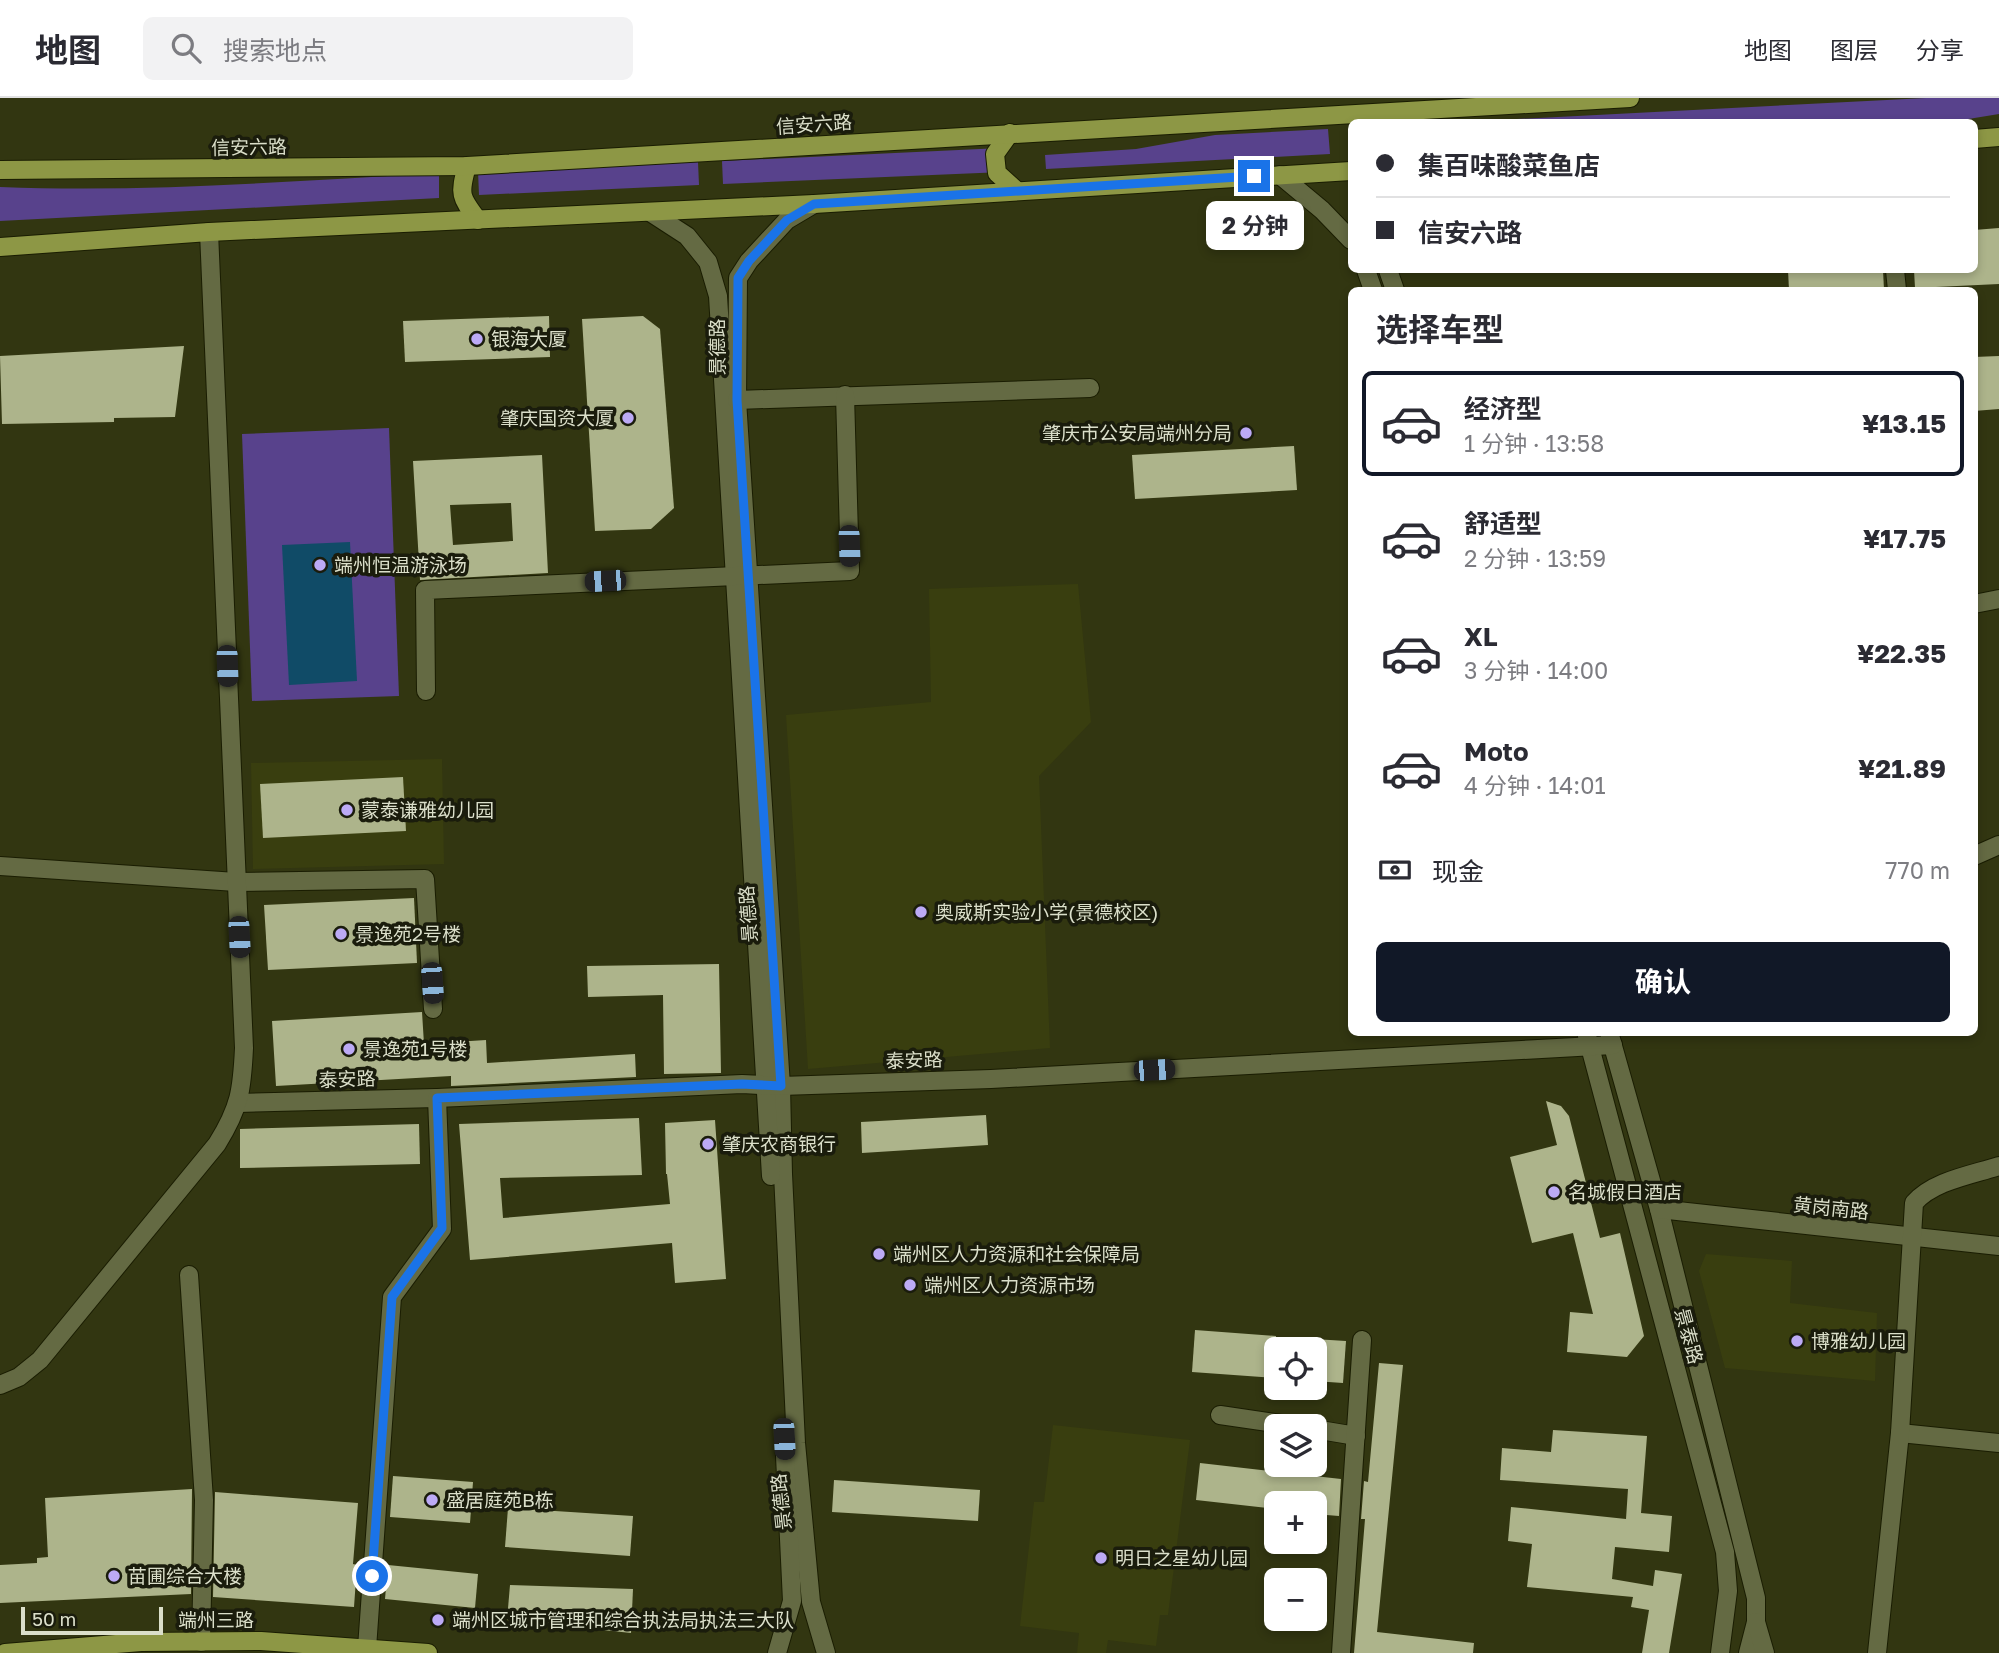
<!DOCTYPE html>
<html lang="zh">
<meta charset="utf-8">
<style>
body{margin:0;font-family:"Golos Text","Noto Sans SC",sans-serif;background:#f2f2f3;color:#2b2b33;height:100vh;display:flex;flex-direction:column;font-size:26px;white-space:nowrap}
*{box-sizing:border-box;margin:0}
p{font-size:23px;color:#7c7c81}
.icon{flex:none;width:38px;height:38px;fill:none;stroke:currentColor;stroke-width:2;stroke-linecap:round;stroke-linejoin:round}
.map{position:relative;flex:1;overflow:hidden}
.panel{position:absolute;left:1348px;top:189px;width:630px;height:749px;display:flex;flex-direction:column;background:#fff;border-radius:10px;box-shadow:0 4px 10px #0003}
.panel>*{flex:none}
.guide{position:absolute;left:1348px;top:21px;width:630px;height:154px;border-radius:10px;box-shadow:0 4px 10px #0003;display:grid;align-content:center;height:154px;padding:0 28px;background:#fff}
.buttons{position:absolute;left:1264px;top:1239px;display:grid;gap:14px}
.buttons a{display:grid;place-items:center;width:63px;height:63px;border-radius:10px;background:#fff;box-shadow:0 4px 10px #0003;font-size:35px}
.scale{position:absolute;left:21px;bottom:18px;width:142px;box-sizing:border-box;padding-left:7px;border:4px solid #dbdfca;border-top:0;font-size:19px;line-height:24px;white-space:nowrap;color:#dbdfca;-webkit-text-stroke:5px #1a1c0c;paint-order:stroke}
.end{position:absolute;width:32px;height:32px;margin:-16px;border:9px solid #1a73e8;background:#fff;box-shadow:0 0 0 4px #fff}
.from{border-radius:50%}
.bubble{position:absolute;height:49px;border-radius:10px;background:#fff;box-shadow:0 4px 10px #0003;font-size:23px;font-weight:700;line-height:49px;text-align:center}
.car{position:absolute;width:21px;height:42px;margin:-21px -10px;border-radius:9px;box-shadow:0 0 5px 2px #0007;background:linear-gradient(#222 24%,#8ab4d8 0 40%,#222 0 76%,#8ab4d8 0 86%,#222 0)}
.guide b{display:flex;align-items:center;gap:24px;height:66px;font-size:26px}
.guide b+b{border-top:2px solid #e1e1e2}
.guide i{width:18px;height:18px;background:#2b2b33}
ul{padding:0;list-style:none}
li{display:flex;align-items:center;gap:21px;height:105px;margin:0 14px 10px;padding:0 14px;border:4px solid transparent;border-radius:10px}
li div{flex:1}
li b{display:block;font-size:26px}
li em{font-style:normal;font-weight:700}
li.on{border-color:#111827}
li>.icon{width:63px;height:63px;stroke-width:1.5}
h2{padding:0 28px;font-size:32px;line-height:84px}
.pay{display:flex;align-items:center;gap:18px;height:77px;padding:0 28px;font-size:26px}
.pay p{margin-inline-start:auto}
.cta{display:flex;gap:14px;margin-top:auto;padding:14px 28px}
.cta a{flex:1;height:80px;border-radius:10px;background:#111827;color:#fff;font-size:28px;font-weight:700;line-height:80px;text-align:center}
header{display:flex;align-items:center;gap:42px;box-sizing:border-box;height:98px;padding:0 35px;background:#fff;border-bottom:2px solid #e1e1e2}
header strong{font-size:33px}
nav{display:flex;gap:38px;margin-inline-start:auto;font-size:24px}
.search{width:490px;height:63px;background:#f2f2f3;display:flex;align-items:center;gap:18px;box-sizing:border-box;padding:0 24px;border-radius:10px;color:#7c7c81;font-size:26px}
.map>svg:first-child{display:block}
.built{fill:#393e0f}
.green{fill:#58428c}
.water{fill:#104b67}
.building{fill:#adb48b;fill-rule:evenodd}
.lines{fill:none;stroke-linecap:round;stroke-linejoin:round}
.minor-casing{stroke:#1a1d02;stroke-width:20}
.major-casing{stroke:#1a1d02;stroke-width:20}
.minor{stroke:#646a43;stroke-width:18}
.major{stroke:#8d9745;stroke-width:18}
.route{stroke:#1a73e8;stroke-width:9}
.poi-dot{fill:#bcaaf5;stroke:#1a1c0c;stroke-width:2.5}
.labels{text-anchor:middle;stroke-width:7;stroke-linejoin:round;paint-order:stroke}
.street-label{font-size:19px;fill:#dbdfca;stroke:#1a1c0c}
.poi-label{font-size:19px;fill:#dbdfca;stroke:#1a1c0c;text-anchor:start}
</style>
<header>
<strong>地图</strong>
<div class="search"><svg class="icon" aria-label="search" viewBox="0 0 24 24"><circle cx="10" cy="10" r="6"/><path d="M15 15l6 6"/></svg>搜索地点</div>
<nav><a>地图</a><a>图层</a><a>分享</a></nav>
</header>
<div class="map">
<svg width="1999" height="1555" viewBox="0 0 1999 1555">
<rect width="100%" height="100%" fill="#323611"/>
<g class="built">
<path d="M 1078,486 L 1091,624 L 1039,678 L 1050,950 L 808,971 L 786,617 L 931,604 L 929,491 Z"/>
<path d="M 442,661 L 444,766 L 253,771 L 251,665 Z"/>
<path d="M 1706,1156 L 1792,1163 L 1790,1205 L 1877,1215 L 1875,1283 L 1725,1270 L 1699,1173 Z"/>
<path d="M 1053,1327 L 1190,1342 L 1168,1517 L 1160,1517 L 1156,1548 L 1108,1542 L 1106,1555 L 1077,1555 L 1079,1535 L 1020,1528 L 1034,1404 L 1044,1404 Z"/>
</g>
<g class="green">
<path d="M 1926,0 L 1999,0 L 1999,16 L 1950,24 L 1460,24 Z"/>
<path d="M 1328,31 L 1330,56 L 1046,71 L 1045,57 L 1136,51 L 1215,37 Z"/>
<path d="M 1001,50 L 1003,74 L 723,86 L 722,63 Z"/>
<path d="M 698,64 L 699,87 L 479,97 L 478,73 Z"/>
<path d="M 439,75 L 439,100 L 0,123 L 0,89 C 146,95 293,83 439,75 Z"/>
<path d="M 389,330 L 399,598 L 252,603 L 242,336 Z"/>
</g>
<path class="water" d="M 350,444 L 357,583 L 289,587 L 282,447 Z"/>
<g class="building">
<path d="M 1999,130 L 1999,186 L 1915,190 L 1914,172 L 1974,172 L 1974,132 Z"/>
<path d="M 1788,172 L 1883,172 L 1884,192 L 1789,192 Z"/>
<path d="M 549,218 L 550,259 L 405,264 L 403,223 Z"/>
<path d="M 643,218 L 660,231 L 674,410 L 651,431 L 595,433 L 582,221 Z"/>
<path d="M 184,248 L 175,319 L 114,320 L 114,324 L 2,326 L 0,258 Z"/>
<path d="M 1999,258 L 1999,311 L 1974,313 L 1974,259 Z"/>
<path d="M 1294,348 L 1297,392 L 1135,401 L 1132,357 Z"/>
<path d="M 542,357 L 548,475 L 420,482 L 413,363 ZM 511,405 L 513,443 L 453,447 L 450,407 Z"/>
<path d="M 403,679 L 406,733 L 263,740 L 260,686 Z"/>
<path d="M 414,800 L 417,865 L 268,872 L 264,807 Z"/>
<path d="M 719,866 L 721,975 L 664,976 L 663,897 L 588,899 L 587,868 Z"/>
<path d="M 422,914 L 424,946 L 486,942 L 487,965 L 635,956 L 636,979 L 451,988 L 451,978 L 276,988 L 272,923 Z"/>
<path d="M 1546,1003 L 1561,1008 L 1569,1018 L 1600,1140 L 1620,1135 L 1644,1238 L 1627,1259 L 1567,1254 L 1570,1214 L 1593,1216 L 1573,1135 L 1532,1145 L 1510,1059 L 1557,1047 Z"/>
<path d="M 986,1017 L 988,1047 L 862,1055 L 861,1024 Z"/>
<path d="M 639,1020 L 642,1077 L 500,1080 L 503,1120 L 670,1106 L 667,1076 L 666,1076 L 665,1025 L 715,1022 L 726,1181 L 675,1185 L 672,1145 L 470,1162 L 459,1026 Z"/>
<path d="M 419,1026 L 420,1066 L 240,1070 L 240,1031 Z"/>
<path d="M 1195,1232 L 1276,1238 L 1276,1280 L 1192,1274 Z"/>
<path d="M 1314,1241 L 1346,1243 L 1343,1285 L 1314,1283 Z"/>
<path d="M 1379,1265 L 1403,1267 L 1377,1534 L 1474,1545 L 1473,1555 L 1354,1555 L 1365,1421 L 1361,1421 L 1364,1383 L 1368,1384 Z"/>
<path d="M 1553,1332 L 1647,1338 L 1641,1415 L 1672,1418 L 1669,1454 L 1615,1449 L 1612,1481 L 1653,1488 L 1655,1472 L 1682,1476 L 1669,1555 L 1642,1555 L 1649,1512 L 1631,1509 L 1633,1499 L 1527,1489 L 1532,1446 L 1508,1443 L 1511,1409 L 1626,1421 L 1628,1391 L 1500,1382 L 1502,1350 L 1551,1354 Z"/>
<path d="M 1200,1365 L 1341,1381 L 1339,1418 L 1314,1416 L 1314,1405 L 1276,1405 L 1276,1411 L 1196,1402 Z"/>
<path d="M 393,1378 L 473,1384 L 470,1425 L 390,1419 Z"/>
<path d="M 834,1382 L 980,1392 L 978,1423 L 832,1414 Z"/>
<path d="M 192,1391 L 191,1496 L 0,1505 L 0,1467 L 37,1465 L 37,1460 L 48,1459 L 45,1400 Z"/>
<path d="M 215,1394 L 358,1405 L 353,1466 L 357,1467 L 354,1509 L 213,1499 Z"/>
<path d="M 508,1410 L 633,1418 L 630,1458 L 505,1449 Z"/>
<path d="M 388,1467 L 478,1476 L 475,1510 L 385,1501 Z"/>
<path d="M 510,1487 L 633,1491 L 631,1535 L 507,1522 Z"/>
</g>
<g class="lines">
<defs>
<g id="minor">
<path d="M 1280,77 L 1322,112 L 1351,142"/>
<path d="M 814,106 L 787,122 L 749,163 L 738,180 L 737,302 L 781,988 L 783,1076 L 796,1345 L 811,1504 L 826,1555"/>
<path d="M 650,114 L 687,138 L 708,164 L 718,198 L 771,1078"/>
<path d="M 1366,172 L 1373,192"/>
<path d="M 1388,172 L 1395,192"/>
<path d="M 1895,172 L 1897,192"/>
<path d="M 737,302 L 1090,290"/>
<path d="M 1974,506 L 1999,501"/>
<path d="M 426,593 L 425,492 L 850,473 L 845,297"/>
<path d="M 1974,758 L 1999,747"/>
<path d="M 0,768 L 236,784 L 425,781 L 433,911"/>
<path d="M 1586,934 L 1725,1454 L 1728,1493 L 1720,1555"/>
<path d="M 1609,934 L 1659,1111 L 1756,1500 L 1756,1524 L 1748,1555"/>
<path d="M 238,1005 L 437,1000 L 742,986 L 781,988 L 991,981 L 1613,947"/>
<path d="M 1659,1111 L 1999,1148"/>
<path d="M 189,1177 L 204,1402 L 201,1544"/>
<path d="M 0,1287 L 19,1279 L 40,1262 L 217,1046 C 240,1009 242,992 244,950 L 209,134"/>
<path d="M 1220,1317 L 1295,1328"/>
<path d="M 1314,1331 L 1356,1338"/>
<path d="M 1900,1335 L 1999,1345"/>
<path d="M 1756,1524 L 1765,1555"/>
<path d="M 367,1550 L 392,1199 L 442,1131 L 437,1000"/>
<path d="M 777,1555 L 792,1503 L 784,1337"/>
<path d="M 1341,1555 L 1362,1242"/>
<path d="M 1877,1555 L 1900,1335 L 1914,1105 C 1933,1083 1971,1077 1999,1068"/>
</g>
<g id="major">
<path d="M 1010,35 L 995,56 L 997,75 L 1017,93"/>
<path d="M 1974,41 L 1999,39"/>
<path d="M 467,68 C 459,96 460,99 478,122"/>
<path d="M 0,72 L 467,68 L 1630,0"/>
<path d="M 0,149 L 209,134 L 814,106 L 1351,73"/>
<path d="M 5,1555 L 141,1544 L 261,1543 L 428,1555"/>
</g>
</defs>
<use href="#minor" class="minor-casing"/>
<use href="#major" class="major-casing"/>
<use href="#minor" class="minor"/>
<use href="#major" class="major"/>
</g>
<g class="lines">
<path class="route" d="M 372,1478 L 392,1199 L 442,1130 L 437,1000 L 742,986 L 781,988 L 737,302 L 738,180 L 749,163 L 787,122 L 814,106 L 1254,78"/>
</g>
<g class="poi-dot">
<circle cx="477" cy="241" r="7"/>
<circle cx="628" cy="320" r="7"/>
<circle cx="1246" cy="335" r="7"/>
<circle cx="320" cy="467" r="7"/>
<circle cx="347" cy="712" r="7"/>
<circle cx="921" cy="814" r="7"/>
<circle cx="341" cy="836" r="7"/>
<circle cx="349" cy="951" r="7"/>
<circle cx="708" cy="1046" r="7"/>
<circle cx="1554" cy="1094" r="7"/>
<circle cx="879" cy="1156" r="7"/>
<circle cx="910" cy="1187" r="7"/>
<circle cx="1797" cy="1243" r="7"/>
<circle cx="432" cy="1402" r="7"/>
<circle cx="1101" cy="1460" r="7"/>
<circle cx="114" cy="1478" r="7"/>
<circle cx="438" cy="1522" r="7"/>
</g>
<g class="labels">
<g class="street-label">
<text transform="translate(814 26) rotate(-4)" y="7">信安六路</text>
<text transform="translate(249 49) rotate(-1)" y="7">信安六路</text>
<text transform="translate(717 249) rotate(-90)" y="7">景德路</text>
<text transform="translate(748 816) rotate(-94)" y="7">景德路</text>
<text transform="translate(914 962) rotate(-2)" y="7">泰安路</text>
<text transform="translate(347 981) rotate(-2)" y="7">泰安路</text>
<text transform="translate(1831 1110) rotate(6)" y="7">黄岗南路</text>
<text transform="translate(1689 1238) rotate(75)" y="7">景泰路</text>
<text transform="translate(781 1404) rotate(-96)" y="7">景德路</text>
<text x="216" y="1529">端州三路</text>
</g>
<g class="poi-label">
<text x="491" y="248">银海大厦</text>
<text x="614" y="327" text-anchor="end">肇庆国资大厦</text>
<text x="1232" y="342" text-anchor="end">肇庆市公安局端州分局</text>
<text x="334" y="474">端州恒温游泳场</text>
<text x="361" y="719">蒙泰谦雅幼儿园</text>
<text x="935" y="821">奥威斯实验小学(景德校区)</text>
<text x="355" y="843">景逸苑2号楼</text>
<text x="363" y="958">景逸苑1号楼</text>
<text x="722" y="1053">肇庆农商银行</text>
<text x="1568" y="1101">名城假日酒店</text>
<text x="893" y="1163">端州区人力资源和社会保障局</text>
<text x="924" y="1194">端州区人力资源市场</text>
<text x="1811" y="1250">博雅幼儿园</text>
<text x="446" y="1409">盛居庭苑B栋</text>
<text x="1115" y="1467">明日之星幼儿园</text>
<text x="128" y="1485">苗圃综合大楼</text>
<text x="452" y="1529">端州区城市管理和综合执法局执法三大队</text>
</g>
</g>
</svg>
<div class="buttons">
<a><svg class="icon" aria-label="locate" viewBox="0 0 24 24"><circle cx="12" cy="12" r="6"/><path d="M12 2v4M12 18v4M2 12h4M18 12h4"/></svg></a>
<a><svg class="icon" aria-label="layers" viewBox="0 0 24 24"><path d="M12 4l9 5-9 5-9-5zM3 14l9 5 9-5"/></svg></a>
<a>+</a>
<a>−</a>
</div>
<div class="scale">50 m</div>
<i class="end from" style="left:372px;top:1478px"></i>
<i class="end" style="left:1254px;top:78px"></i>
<div class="bubble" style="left:1206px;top:103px;width:98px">2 分钟</div>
<i class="car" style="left:849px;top:448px;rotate:178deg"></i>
<i class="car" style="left:605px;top:483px;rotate:267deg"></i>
<i class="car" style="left:227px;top:568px;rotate:178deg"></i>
<i class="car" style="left:239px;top:839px;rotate:177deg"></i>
<i class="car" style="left:432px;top:885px;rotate:176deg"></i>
<i class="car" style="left:1154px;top:972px;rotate:87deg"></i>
<i class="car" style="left:784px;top:1341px;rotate:177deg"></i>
<div class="guide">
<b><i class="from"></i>集百味酸菜鱼店</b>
<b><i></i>信安六路</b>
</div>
<section class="panel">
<h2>选择车型</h2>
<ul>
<li class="on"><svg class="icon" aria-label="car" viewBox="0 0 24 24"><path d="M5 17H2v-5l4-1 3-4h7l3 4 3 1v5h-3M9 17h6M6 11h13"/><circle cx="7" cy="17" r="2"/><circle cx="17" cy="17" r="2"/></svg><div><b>经济型</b><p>1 分钟 · 13:58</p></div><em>¥13.15</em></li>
<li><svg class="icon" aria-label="car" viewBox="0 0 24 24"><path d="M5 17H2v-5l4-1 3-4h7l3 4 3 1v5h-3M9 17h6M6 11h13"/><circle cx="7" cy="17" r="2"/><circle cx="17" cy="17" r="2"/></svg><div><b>舒适型</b><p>2 分钟 · 13:59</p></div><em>¥17.75</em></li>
<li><svg class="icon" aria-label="car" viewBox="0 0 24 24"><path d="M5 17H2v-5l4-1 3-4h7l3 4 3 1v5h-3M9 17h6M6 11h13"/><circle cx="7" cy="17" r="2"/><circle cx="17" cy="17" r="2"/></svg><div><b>XL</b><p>3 分钟 · 14:00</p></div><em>¥22.35</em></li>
<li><svg class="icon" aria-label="car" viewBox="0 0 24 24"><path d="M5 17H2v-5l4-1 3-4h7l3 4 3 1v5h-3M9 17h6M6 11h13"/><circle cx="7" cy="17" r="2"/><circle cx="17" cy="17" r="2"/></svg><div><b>Moto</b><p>4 分钟 · 14:01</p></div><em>¥21.89</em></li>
</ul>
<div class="pay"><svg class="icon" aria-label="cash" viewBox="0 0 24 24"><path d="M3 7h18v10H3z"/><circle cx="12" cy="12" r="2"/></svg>现金<p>770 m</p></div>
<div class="cta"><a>确认</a></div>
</section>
</div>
